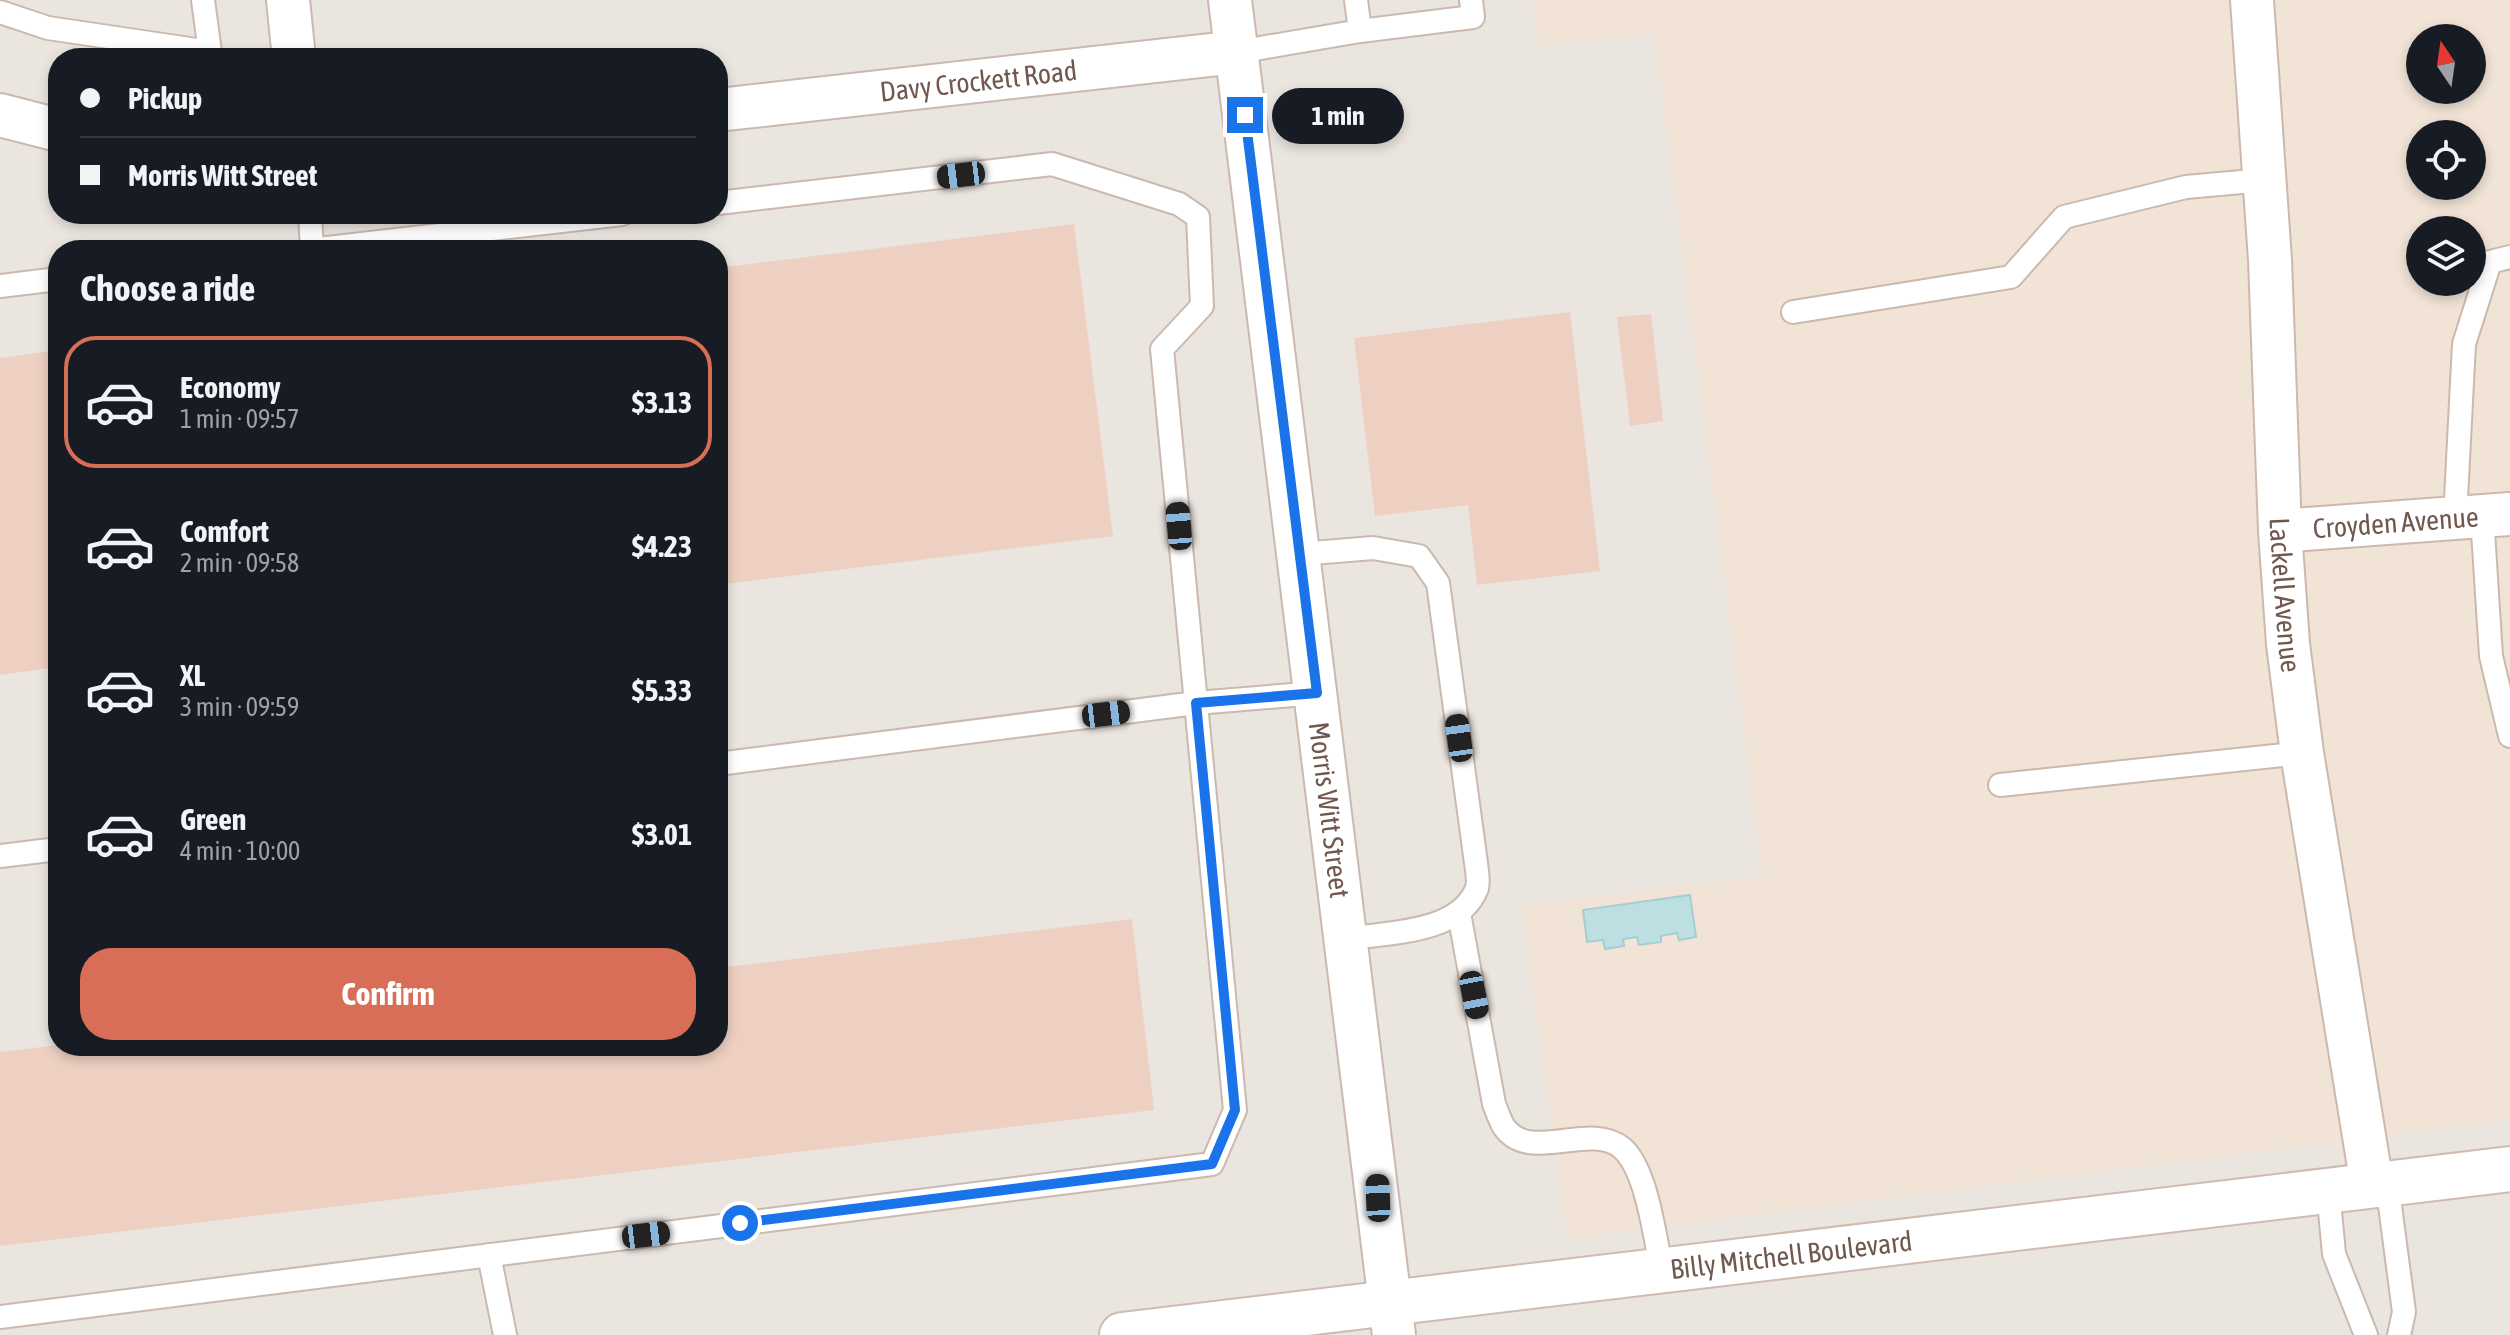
<!DOCTYPE html>
<meta charset="utf-8">
<style>
body{margin:0;font-family:"Asap Condensed",sans-serif;background:#242831;color:#f1f3f6;height:100vh;display:flex;flex-direction:column;font-size:30px;white-space:nowrap}
*{box-sizing:border-box;margin:0}
p{font-size:26px;color:#9ea1a6}
.icon{flex:none;width:44px;height:44px;fill:none;stroke:currentColor;stroke-width:2;stroke-linecap:round;stroke-linejoin:round}
.map{position:relative;flex:1;overflow:hidden}
.panel{position:absolute;left:48px;top:240px;width:680px;height:816px;display:flex;flex-direction:column;background:#171b24;border-radius:32px;box-shadow:0 4px 12px #0003}
.panel>*{flex:none}
.guide{position:absolute;left:48px;top:48px;width:680px;height:176px;border-radius:32px;box-shadow:0 4px 12px #0003;display:grid;align-content:center;height:176px;padding:0 32px;background:#171b24}
.needle{width:52px;rotate:347deg}
.fabs{position:absolute;left:2406px;top:24px;display:grid;gap:16px}
.fabs a{display:grid;place-items:center;width:80px;height:80px;border-radius:50%;background:#171b24;box-shadow:0 4px 12px #0003;font-size:40px}
.end{position:absolute;width:36px;height:36px;margin:-18px;border:10px solid #1a73e8;background:#fff;box-shadow:0 0 0 4px #fff}
.from{border-radius:50%}
.bubble{position:absolute;height:56px;border-radius:28px;background:#171b24;box-shadow:0 4px 12px #0003;font-size:26px;font-weight:700;line-height:56px;text-align:center}
.car{position:absolute;width:24px;height:48px;margin:-24px -12px;border-radius:10px;box-shadow:0 0 6px 2px #0007;background:linear-gradient(#222 24%,#8ab4d8 0 40%,#222 0 76%,#8ab4d8 0 86%,#222 0)}
.guide b{display:flex;align-items:center;gap:28px;height:76px;font-size:30px}
.guide b+b{border-top:2px solid #363941}
.guide i{width:20px;height:20px;background:#f1f3f6}
ul{padding:0;list-style:none}
li{display:flex;align-items:center;gap:24px;height:132px;margin:0 16px 12px;padding:0 16px;border:4px solid transparent;border-radius:32px}
li div{flex:1}
li b{display:block;font-size:30px}
li em{font-style:normal;font-weight:700}
li.active{border-color:#d86e58}
li>.icon{width:72px;height:72px;stroke-width:1.5}
h2{padding:0 32px;font-size:36px;line-height:96px}
.action{display:flex;gap:16px;margin-top:auto;padding:16px 32px}
.action a{flex:1;height:92px;border-radius:32px;background:#d86e58;color:#fff;font-size:32px;font-weight:700;line-height:92px;text-align:center}
.map>svg:first-child{display:block}
.residential{fill:#f1e3d6;fill-rule:evenodd}
.industrial{fill:#ebe5e0;fill-rule:evenodd}
.water{fill:#bddfe2;stroke:#a5ced3;stroke-width:2}
.building{fill:#edd0c1}
.lines{fill:none;stroke-linecap:round;stroke-linejoin:round}
.service-casing{stroke:#cbb9ae;stroke-width:26}
.minor-casing{stroke:#cbb9ae;stroke-width:46}
.secondary-casing{stroke:#cfbbaf;stroke-width:48}
.service{stroke:#fff;stroke-width:22}
.minor{stroke:#fff;stroke-width:42}
.secondary{stroke:#fff;stroke-width:44}
.route{stroke:#1a73e8;stroke-width:10}
.labels{text-anchor:middle;stroke-width:6;stroke-linejoin:round;paint-order:stroke}
.street-label{font-size:28px;fill:#71584e;stroke:#fdf6ed}
</style>
<div class="map">
<svg width="2510" height="1335" viewBox="0 0 2510 1335">
<rect width="100%" height="100%" fill="#faf2e7"/>
<path class="residential" d="M 1532,0 L 2510,0 L 2510,1120 L 1567,1239 L 1522,906 L 1762,876 L 1654,34 L 1538,47 ZM 2420,38 L 2472,38 L 2472,90 L 2420,90 ZM 2420,134 L 2472,134 L 2472,186 L 2420,186 ZM 2420,230 L 2472,230 L 2472,282 L 2420,282 Z"/>
<path class="industrial" d="M 0,0 L 1532,0 L 1538,47 L 1654,33 L 1763,876 L 1522,906 L 1567,1239 L 2510,1120 L 2510,1335 L 0,1335 ZM 58,58 L 718,58 L 718,214 L 58,214 ZM 58,250 L 718,250 L 718,1046 L 58,1046 Z"/>
<path class="water" d="M 1690,895 L 1696,937 L 1679,940 L 1677,933 L 1661,936 L 1661,942 L 1639,945 L 1637,937 L 1623,939 L 1624,946 L 1605,949 L 1603,940 L 1587,942 L 1583,910 Z"/>
<g class="building">
<path d="M 1074,224 L 1113,536 L 718,585 L 718,268 Z"/>
<path d="M 1570,312 L 1600,571 L 1477,585 L 1468,505 L 1375,516 L 1354,338 Z"/>
<path d="M 1651,314 L 1663,421 L 1630,426 L 1617,317 Z"/>
<path d="M 58,350 L 58,667 L 0,675 L 0,358 Z"/>
<path d="M 1132,919 L 1154,1110 L 0,1246 L 0,1052 L 58,1045 L 718,1046 L 718,968 Z"/>
</g>
<g class="lines">
<defs>
<g id="service">
<path d="M 0,12 L 48,28 L 210,52 L 203,0"/>
<path d="M 1360,31 L 1473,17 L 1471,0"/>
<path d="M 1237,52 L 1360,31 L 1356,0"/>
<path d="M 310,214 L 312,250"/>
<path d="M 310,250 L 622,214"/>
<path d="M 0,286 L 58,279"/>
<path d="M 1793,312 L 2011,277 L 2064,217 L 2186,187 L 2264,180"/>
<path d="M 2482,516 L 2491,656 L 2510,736"/>
<path d="M 2455,518 L 2464,344 L 2490,262 L 2510,257"/>
<path d="M 1300,554 L 1373,548 L 1419,556 L 1438,583 L 1476,863 C 1477,871 1479,881 1477,888 C 1460,934 1387,932 1347,939"/>
<path d="M 718,764 L 1196,703 L 1317,693"/>
<path d="M 2000,785 L 2302,753"/>
<path d="M 0,856 L 58,849"/>
<path d="M 1459,913 L 1494,1104 C 1497,1111 1500,1121 1504,1127 C 1530,1164 1590,1121 1622,1148 C 1647,1169 1655,1239 1662,1271"/>
<path d="M 2387,1183 L 2404,1312 L 2399,1335"/>
<path d="M 2328,1190 L 2334,1254 L 2366,1335"/>
<path d="M 489,1255 L 505,1335"/>
<path d="M 0,1317 L 1212,1164 L 1235,1110 L 1162,349 L 1202,306 L 1198,217 L 1179,204 L 1052,164 L 718,203"/>
</g>
<g id="minor">
<path d="M 288,0 L 294,58"/>
<path id="s1" d="M 1230,0 L 1394,1335"/>
<path id="s2" d="M 2252,0 L 2270,260 L 2280,531 L 2288,644 L 2302,753 L 2372,1185"/>
<path id="s3" d="M 718,110 L 1237,52"/>
<path d="M 0,115 L 58,130"/>
<path id="s4" d="M 2280,531 L 2510,514"/>
</g>
<g id="secondary">
<path id="s5" d="M 1122,1335 L 2510,1169"/>
</g>
</defs>
<use href="#service" class="service-casing"/>
<use href="#minor" class="minor-casing"/>
<use href="#secondary" class="secondary-casing"/>
<use href="#service" class="service"/>
<use href="#minor" class="minor"/>
<use href="#secondary" class="secondary"/>
</g>
<g class="lines">
<path class="route" d="M 740,1223 L 1212,1164 L 1235,1110 L 1196,703 L 1317,693 L 1245,115"/>
</g>
<g class="labels">
<g class="street-label">
<text dy="10" stroke="none"><textPath href="#s3" startOffset="262">Davy Crockett Road</textPath></text>
<text dy="10" stroke="none"><textPath href="#s4" startOffset="116">Croyden Avenue</textPath></text>
<text dy="10" stroke="none"><textPath href="#s2" startOffset="596">Lackell Avenue</textPath></text>
<text dy="10" stroke="none"><textPath href="#s1" startOffset="816">Morris Witt Street</textPath></text>
<text dy="10" stroke="none"><textPath href="#s5" startOffset="674">Billy Mitchell Boulevard</textPath></text>
</g>
</g>
</svg>
<div class="fabs">
<a><svg class="needle" viewBox="-14 -14 28 28"><path d="M0-13l5 13h-10z" fill="#e53935"/><path d="M0 13l5-13h-10z" fill="#9ea1a6"/></svg></a>
<a><svg class="icon" aria-label="locate" viewBox="0 0 24 24"><circle cx="12" cy="12" r="6"/><path d="M12 2v4M12 18v4M2 12h4M18 12h4"/></svg></a>
<a><svg class="icon" aria-label="layers" viewBox="0 0 24 24"><path d="M12 4l9 5-9 5-9-5zM3 14l9 5 9-5"/></svg></a>
</div>
<i class="end from" style="left:740px;top:1223px"></i>
<i class="end" style="left:1245px;top:115px"></i>
<div class="bubble" style="left:1272px;top:88px;width:132px">1 min</div>
<i class="car" style="left:961px;top:175px;rotate:263deg"></i>
<i class="car" style="left:1179px;top:526px;rotate:355deg"></i>
<i class="car" style="left:1106px;top:714px;rotate:83deg"></i>
<i class="car" style="left:1459px;top:738px;rotate:352deg"></i>
<i class="car" style="left:1474px;top:995px;rotate:169deg"></i>
<i class="car" style="left:1378px;top:1198px;rotate:358deg"></i>
<i class="car" style="left:646px;top:1235px;rotate:83deg"></i>
<div class="guide">
<b><i class="from"></i>Pickup</b>
<b><i></i>Morris Witt Street</b>
</div>
<section class="panel">
<h2>Choose a ride</h2>
<ul>
<li class="active"><svg class="icon" aria-label="car" viewBox="0 0 24 24"><path d="M5 17H2v-5l4-1 3-4h7l3 4 3 1v5h-3M9 17h6M6 11h13"/><circle cx="7" cy="17" r="2"/><circle cx="17" cy="17" r="2"/></svg><div><b>Economy</b><p>1 min · 09:57</p></div><em>$3.13</em></li>
<li><svg class="icon" aria-label="car" viewBox="0 0 24 24"><path d="M5 17H2v-5l4-1 3-4h7l3 4 3 1v5h-3M9 17h6M6 11h13"/><circle cx="7" cy="17" r="2"/><circle cx="17" cy="17" r="2"/></svg><div><b>Comfort</b><p>2 min · 09:58</p></div><em>$4.23</em></li>
<li><svg class="icon" aria-label="car" viewBox="0 0 24 24"><path d="M5 17H2v-5l4-1 3-4h7l3 4 3 1v5h-3M9 17h6M6 11h13"/><circle cx="7" cy="17" r="2"/><circle cx="17" cy="17" r="2"/></svg><div><b>XL</b><p>3 min · 09:59</p></div><em>$5.33</em></li>
<li><svg class="icon" aria-label="car" viewBox="0 0 24 24"><path d="M5 17H2v-5l4-1 3-4h7l3 4 3 1v5h-3M9 17h6M6 11h13"/><circle cx="7" cy="17" r="2"/><circle cx="17" cy="17" r="2"/></svg><div><b>Green</b><p>4 min · 10:00</p></div><em>$3.01</em></li>
</ul>
<div class="action"><a>Confirm</a></div>
</section>
</div>
